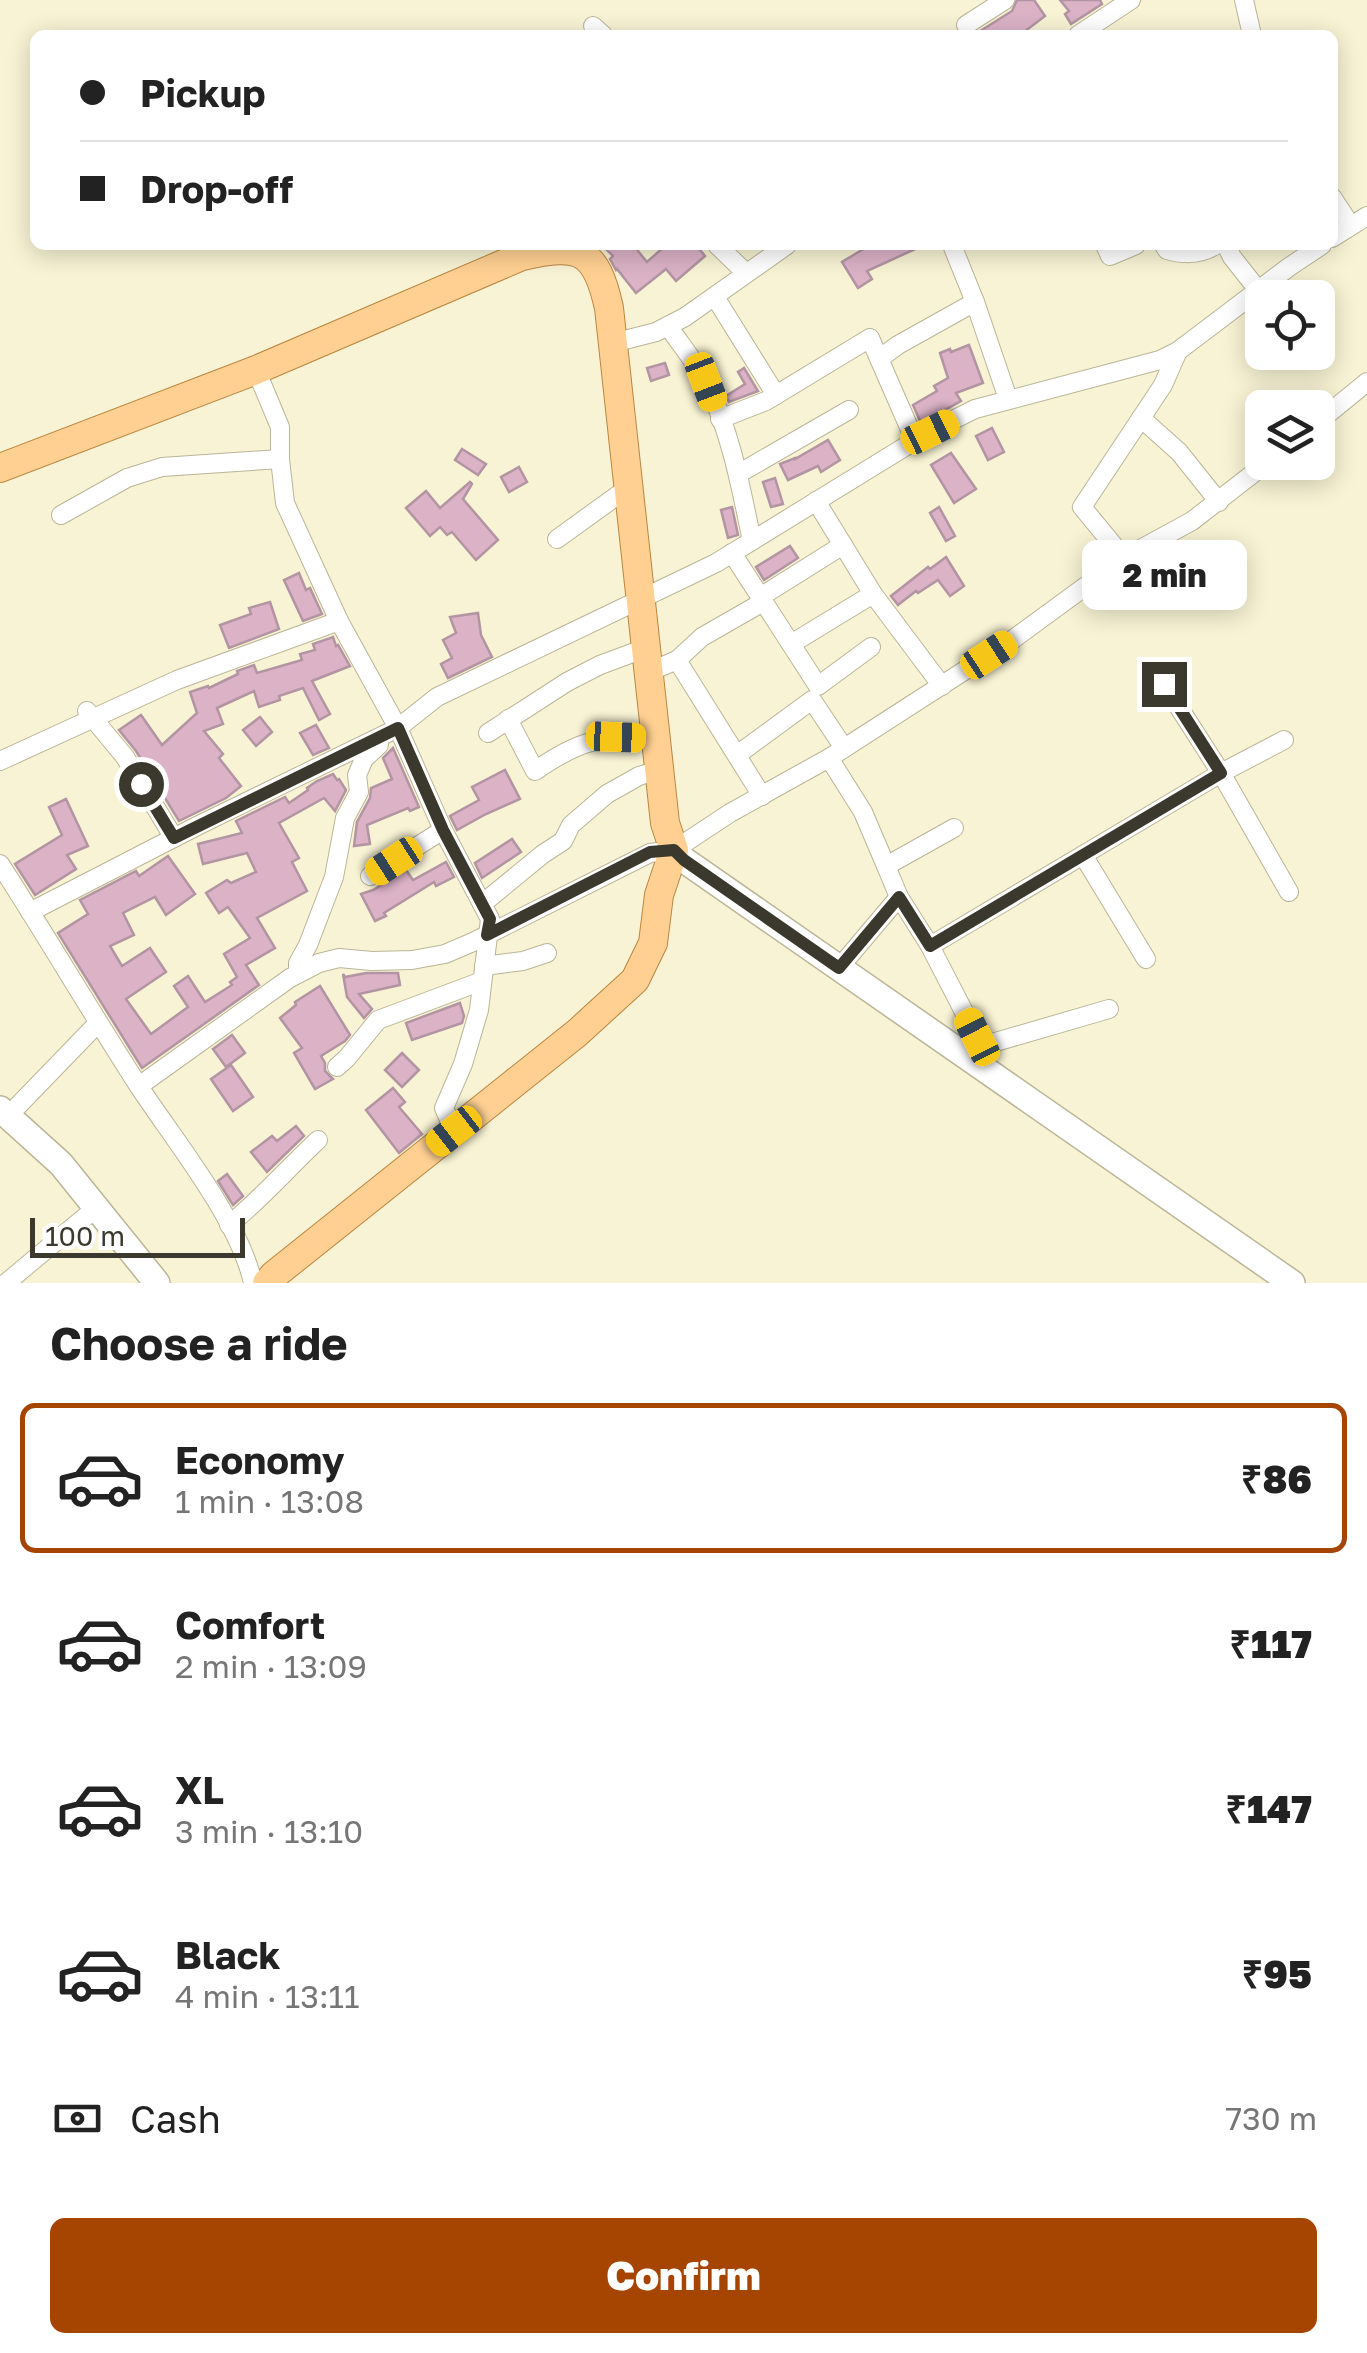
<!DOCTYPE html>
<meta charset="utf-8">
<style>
body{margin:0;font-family:"Golos Text",sans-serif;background:#f2f2f2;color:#222;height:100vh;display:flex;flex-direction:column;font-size:38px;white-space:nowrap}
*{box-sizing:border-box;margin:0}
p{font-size:32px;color:#767676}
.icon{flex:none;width:55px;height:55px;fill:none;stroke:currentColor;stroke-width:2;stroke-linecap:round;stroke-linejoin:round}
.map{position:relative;height:1283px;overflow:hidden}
.sheet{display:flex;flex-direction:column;background:#fff;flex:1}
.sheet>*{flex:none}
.banner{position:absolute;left:30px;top:30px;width:1308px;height:220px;border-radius:15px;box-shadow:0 5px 25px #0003;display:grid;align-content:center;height:220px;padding:0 50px;background:#fff}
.fabs{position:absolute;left:1245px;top:280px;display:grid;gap:20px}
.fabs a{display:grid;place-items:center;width:90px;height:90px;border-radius:15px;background:#fff;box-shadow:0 5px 25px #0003;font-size:50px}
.scale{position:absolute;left:30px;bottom:25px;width:215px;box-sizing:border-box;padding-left:10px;border:5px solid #3b392d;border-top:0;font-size:28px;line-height:35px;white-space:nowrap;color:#3b392d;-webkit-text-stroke:8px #fff;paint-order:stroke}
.end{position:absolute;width:45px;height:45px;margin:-22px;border:12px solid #3b392d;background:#fff;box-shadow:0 0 0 5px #fff}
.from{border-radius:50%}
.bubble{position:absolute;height:70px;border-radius:15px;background:#fff;box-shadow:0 5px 25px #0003;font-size:32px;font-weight:800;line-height:70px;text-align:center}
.car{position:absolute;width:30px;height:60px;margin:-30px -15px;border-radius:12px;box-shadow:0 0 8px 2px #0007;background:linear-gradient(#f5c518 24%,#345 0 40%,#f5c518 0 76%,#345 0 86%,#f5c518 0)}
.banner b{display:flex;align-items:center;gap:35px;height:95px;font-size:38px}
.banner b+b{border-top:2px solid #e0e0e0}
.banner i{width:25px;height:25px;background:#222}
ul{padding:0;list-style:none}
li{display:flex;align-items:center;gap:30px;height:150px;margin:0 20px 15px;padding:0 30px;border:5px solid transparent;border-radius:15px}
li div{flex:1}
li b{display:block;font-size:38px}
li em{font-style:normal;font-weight:800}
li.active{border-color:#a64402}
li>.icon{width:90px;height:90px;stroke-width:1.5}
h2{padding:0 50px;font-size:45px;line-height:120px}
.pay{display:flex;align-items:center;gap:25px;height:110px;padding:0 50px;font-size:38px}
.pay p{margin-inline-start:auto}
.button{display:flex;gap:20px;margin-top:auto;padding:20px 50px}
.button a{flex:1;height:115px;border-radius:15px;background:#a64402;color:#fff;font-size:40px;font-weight:800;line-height:115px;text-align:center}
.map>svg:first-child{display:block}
.building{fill:#dbb2c6;stroke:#b294a2;stroke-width:2.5}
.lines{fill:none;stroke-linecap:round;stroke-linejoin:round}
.street-casing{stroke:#bab598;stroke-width:20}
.secondary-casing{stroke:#bab598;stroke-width:28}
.primary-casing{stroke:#ba8640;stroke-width:30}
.street{stroke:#fff;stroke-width:18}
.secondary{stroke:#fff;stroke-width:25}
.primary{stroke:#ffd092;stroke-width:28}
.route{stroke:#3b392d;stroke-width:12}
</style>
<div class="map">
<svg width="1367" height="1283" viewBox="0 0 1367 1283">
<rect width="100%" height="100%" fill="#f8f3d4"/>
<g class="building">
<path d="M 1017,0 L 1034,0 L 1045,16 L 1020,35 L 974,35 L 1012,11 Z"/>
<path d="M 1060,0 L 1100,0 L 1102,4 L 1071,24 L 1065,14 L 1069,11 Z"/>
<path d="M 613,245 L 633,245 L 647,262 L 666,245 L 696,245 L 705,256 L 676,281 L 666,269 L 636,293 L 617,269 L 616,270 L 610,259 L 613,256 L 607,250 Z"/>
<path d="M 870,245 L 924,245 L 867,271 L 872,279 L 858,288 L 842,262 Z"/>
<path d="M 969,345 L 983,383 L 956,393 L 961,401 L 921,423 L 913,405 L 937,391 L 934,386 L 948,378 L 940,353 L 950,349 L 951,352 Z"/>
<path d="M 665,363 L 669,375 L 651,381 L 647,368 Z"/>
<path d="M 744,368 L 758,391 L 729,402 L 726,396 L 745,384 L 738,372 Z"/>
<path d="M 992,428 L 1004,452 L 988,460 L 976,436 Z"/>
<path d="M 828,440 L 840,460 L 821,472 L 818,466 L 788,480 L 780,464 L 795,458 L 795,459 Z"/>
<path d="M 462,449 L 486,464 L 478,475 L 455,460 Z"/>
<path d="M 951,453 L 976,489 L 954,503 L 931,465 Z"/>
<path d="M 519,467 L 527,482 L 509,492 L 501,477 Z"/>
<path d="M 775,478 L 783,504 L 771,507 L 763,482 Z"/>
<path d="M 470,482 L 472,484 L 463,499 L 498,540 L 476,560 L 452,532 L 447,535 L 440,527 L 430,536 L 406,508 L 426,491 L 440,508 Z"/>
<path d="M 732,507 L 738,535 L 728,538 L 721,510 Z"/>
<path d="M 939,507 L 955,536 L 946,541 L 930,513 Z"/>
<path d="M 790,546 L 798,558 L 764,580 L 756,567 Z"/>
<path d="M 946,557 L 964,586 L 950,596 L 938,580 L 918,593 L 916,591 L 898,605 L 891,596 L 928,567 L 930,569 Z"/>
<path d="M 299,573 L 306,590 L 310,588 L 322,614 L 303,621 L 284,580 Z"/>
<path d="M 270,602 L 279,629 L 229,648 L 220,625 L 251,614 L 249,608 Z"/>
<path d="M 478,613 L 481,635 L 492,657 L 448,678 L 441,664 L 452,658 L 443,640 L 456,633 L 450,617 Z"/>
<path d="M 333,637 L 336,646 L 338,645 L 350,666 L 312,681 L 330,714 L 319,720 L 303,688 L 279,696 L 280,700 L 259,707 L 254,691 L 217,708 L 223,724 L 204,731 L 223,754 L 219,758 L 241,786 L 226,798 L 179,821 L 136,751 L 119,730 L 141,715 L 162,745 L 197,713 L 190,692 L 208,686 L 209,688 L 238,674 L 237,671 L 254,665 L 257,673 L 302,660 L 300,654 L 315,650 L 313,644 Z"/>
<path d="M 260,717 L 272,732 L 256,746 L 243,730 Z"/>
<path d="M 316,725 L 329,748 L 313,755 L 300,733 Z"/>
<path d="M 393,748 L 419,807 L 410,811 L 408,808 L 367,825 L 370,844 L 354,846 L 357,822 L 370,798 L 371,788 L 392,779 L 383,758 Z"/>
<path d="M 505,770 L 520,799 L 486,814 L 457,830 L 450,816 L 479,800 L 472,787 Z"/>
<path d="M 333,774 L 337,780 L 339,779 L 346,790 L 335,811 L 324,798 L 279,823 L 299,858 L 292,862 L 307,891 L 257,918 L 275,948 L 246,965 L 259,985 L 142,1068 L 58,933 L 88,914 L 80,900 L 136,871 L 139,876 L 168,856 L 195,894 L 166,915 L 155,897 L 123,913 L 134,935 L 110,946 L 122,966 L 150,948 L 166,972 L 126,999 L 151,1034 L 188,1007 L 174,986 L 188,976 L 205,1002 L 232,985 L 230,982 L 237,977 L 224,954 L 250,938 L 228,907 L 219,913 L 206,893 L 227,880 L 231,883 L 256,872 L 247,853 L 203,864 L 198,844 L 242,833 L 236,821 L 285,797 L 289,803 L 308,790 L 307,788 L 317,781 Z"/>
<path d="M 66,799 L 88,846 L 67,855 L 76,869 L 35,895 L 15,864 L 62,835 L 49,807 Z"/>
<path d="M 512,839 L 521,852 L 482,878 L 475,863 Z"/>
<path d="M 446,862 L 454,877 L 436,886 L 434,882 L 384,913 L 386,916 L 375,921 L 361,894 L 373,890 L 406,870 L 413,880 Z"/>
<path d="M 366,973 L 398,973 L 400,985 L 359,994 L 372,1009 L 364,1018 L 347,997 L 343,974 L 345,977 Z"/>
<path d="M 320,986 L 350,1035 L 345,1041 L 321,1056 L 325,1063 L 325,1071 L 333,1079 L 315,1089 L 294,1053 L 302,1048 L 280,1018 L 296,1005 L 295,1002 Z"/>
<path d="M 460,1003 L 464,1016 L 462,1023 L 412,1040 L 406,1023 Z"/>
<path d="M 232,1035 L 245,1053 L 226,1067 L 213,1049 Z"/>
<path d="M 402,1053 L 419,1070 L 402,1087 L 385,1070 Z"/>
<path d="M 231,1065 L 253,1097 L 233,1111 L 211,1079 Z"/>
<path d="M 393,1088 L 405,1102 L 399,1107 L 422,1134 L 399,1153 L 366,1110 Z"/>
<path d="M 296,1126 L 304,1136 L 267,1172 L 251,1152 L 272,1136 L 277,1141 Z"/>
<path d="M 227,1174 L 243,1196 L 233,1205 L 218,1181 Z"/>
</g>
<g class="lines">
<defs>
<g id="street">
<path d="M 1244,0 L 1252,35"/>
<path d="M 966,25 L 1005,0"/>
<path d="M 593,26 L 603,35"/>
<path d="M 1078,35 L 1131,0"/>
<path d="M 1332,197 L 1351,226"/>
<path d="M 1332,238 L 1367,216"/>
<path d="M 717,245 L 746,273"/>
<path d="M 952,245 L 975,302 L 1008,399"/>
<path d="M 1105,245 L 1110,256 L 1136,245"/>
<path d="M 1164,245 L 1167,250 C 1184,255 1200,255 1216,245"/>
<path d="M 1226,245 L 1232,257 L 1258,290"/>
<path d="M 715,297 L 776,395"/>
<path d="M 668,326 C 681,345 697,364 707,384 C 731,433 741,488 752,541"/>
<path d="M 613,343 L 656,332 L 685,317 L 787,245"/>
<path d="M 879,359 L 898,345 L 975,302"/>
<path d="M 256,370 L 280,427 L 280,459"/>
<path d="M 1141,418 L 1179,452 L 1219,502"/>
<path d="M 720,419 L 766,401 L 870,338 L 915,441"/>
<path d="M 1318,422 L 1367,382"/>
<path d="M 738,474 L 849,410"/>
<path d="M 816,501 L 873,594 L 942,686"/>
<path d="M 61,515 L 127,478 L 162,467 L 280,459 L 285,503 L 339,621 L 398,728 L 443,830 L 490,919 L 479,1010 L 463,1064 L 444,1108 L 454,1131"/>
<path d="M 557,539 L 629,487"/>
<path d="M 732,553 L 818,686 L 871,647"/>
<path d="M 1124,558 L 1082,507 L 1163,385 L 1178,351"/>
<path d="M 760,597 L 843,545"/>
<path d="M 791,644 L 873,594"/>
<path d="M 677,660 L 762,796"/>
<path d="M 649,672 L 677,660 L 702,637 L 763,602"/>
<path d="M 1164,684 L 1221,773 L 1289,892"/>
<path d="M 87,711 L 125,757 L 174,838"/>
<path d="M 508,719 L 535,771 C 581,739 600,736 656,738"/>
<path d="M 488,733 L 567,682 L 600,665 L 646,648"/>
<path d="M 737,755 L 812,700 L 844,748"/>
<path d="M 829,758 L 863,812 L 886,866"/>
<path d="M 0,761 L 177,680 L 339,621"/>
<path d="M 1083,855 L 1146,959"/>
<path d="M 0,864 C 47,937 91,1012 138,1085 C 174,1140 239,1219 253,1283"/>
<path d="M 370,876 L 443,830"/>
<path d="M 899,897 L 930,946 L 977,1037 L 972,1061"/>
<path d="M 482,904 L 543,854 L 563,841 L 571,825 L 607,794 L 639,776 L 659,770"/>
<path d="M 30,912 L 197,826 L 398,728 L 437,697 L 716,563 L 929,432 L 975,409 L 1160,360 L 1178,351 L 1289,267 L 1322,245"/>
<path d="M 930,946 L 1221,773 L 1284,740"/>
<path d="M 484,966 L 523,961 L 547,953"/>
<path d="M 839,968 L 899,897 L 886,866 L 954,828"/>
<path d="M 298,974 L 298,963 L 308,945 L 334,877 L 345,818 L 359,792 L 357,775 L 364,759 L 379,745"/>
<path d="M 975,1048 L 1109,1009"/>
<path d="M 337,1067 L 347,1058 L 378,1020 L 482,981"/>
<path d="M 139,1086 L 290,978 L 319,963 L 339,958 L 372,961 L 412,960 L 445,954 L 473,942 L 650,853 L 674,850 L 730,813 L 829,758 L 1012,640 L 1124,558 L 1192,521 L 1268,462"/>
<path d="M 8,1116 L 98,1023"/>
<path d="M 229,1225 C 261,1199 288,1168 318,1140"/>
<path d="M 6,1283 L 96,1208"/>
</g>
<g id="secondary">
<path d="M 674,850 L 684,860 L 1292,1283"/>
<path d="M 0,1109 L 61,1164 L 157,1283"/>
</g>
<path id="primary" d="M 0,468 L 256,370 L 522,256 C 580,243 596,249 609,308 L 665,823 L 674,850 L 659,895 L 653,943 L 635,980 L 577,1033 L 274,1275 L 267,1283"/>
</defs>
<use href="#street" class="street-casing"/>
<use href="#secondary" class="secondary-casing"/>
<use href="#primary" class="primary-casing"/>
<use href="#street" class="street"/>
<use href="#secondary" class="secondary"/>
<use href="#primary" class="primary"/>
</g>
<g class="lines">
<path class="route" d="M 141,784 L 174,838 L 398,728 L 443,830 L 490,919 L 487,935 L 650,852 L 674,850 L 684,860 L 839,968 L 899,897 L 930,946 L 1221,773 L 1164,684"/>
</g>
</svg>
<div class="fabs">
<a><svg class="icon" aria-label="locate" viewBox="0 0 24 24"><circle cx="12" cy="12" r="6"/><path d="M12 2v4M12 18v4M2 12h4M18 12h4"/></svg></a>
<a><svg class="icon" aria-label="layers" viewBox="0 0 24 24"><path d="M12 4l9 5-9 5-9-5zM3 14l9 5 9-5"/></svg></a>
</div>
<div class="scale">100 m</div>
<i class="end from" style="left:141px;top:784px"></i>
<i class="end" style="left:1164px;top:684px"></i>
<div class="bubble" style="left:1082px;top:540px;width:165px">2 min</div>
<i class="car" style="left:706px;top:382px;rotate:159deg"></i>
<i class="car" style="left:930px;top:432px;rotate:64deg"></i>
<i class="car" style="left:989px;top:655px;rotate:57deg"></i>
<i class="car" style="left:616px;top:737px;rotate:92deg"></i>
<i class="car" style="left:394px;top:861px;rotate:237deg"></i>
<i class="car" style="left:977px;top:1037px;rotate:333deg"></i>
<i class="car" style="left:454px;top:1131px;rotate:232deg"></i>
<div class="banner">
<b><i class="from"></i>Pickup</b>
<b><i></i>Drop-off</b>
</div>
</div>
<section class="sheet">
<h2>Choose a ride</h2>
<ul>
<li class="active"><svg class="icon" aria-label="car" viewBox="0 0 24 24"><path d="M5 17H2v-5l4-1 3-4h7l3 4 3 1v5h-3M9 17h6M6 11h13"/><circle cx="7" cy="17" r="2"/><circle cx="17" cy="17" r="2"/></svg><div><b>Economy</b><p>1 min · 13:08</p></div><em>₹86</em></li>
<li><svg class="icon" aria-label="car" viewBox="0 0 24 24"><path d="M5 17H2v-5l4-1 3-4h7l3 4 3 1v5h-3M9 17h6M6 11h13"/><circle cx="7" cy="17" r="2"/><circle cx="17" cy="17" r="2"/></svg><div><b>Comfort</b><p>2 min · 13:09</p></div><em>₹117</em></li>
<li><svg class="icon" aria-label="car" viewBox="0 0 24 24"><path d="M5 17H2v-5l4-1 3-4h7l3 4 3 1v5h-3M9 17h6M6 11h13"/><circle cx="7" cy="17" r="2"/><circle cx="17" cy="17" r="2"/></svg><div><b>XL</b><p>3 min · 13:10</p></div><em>₹147</em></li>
<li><svg class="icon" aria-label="car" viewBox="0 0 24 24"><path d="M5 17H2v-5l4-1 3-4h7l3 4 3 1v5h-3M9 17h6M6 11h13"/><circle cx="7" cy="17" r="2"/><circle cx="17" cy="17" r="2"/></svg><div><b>Black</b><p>4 min · 13:11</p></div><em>₹95</em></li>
</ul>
<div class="pay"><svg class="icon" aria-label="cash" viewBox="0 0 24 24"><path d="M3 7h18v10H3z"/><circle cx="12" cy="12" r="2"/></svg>Cash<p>730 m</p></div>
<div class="button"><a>Confirm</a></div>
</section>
